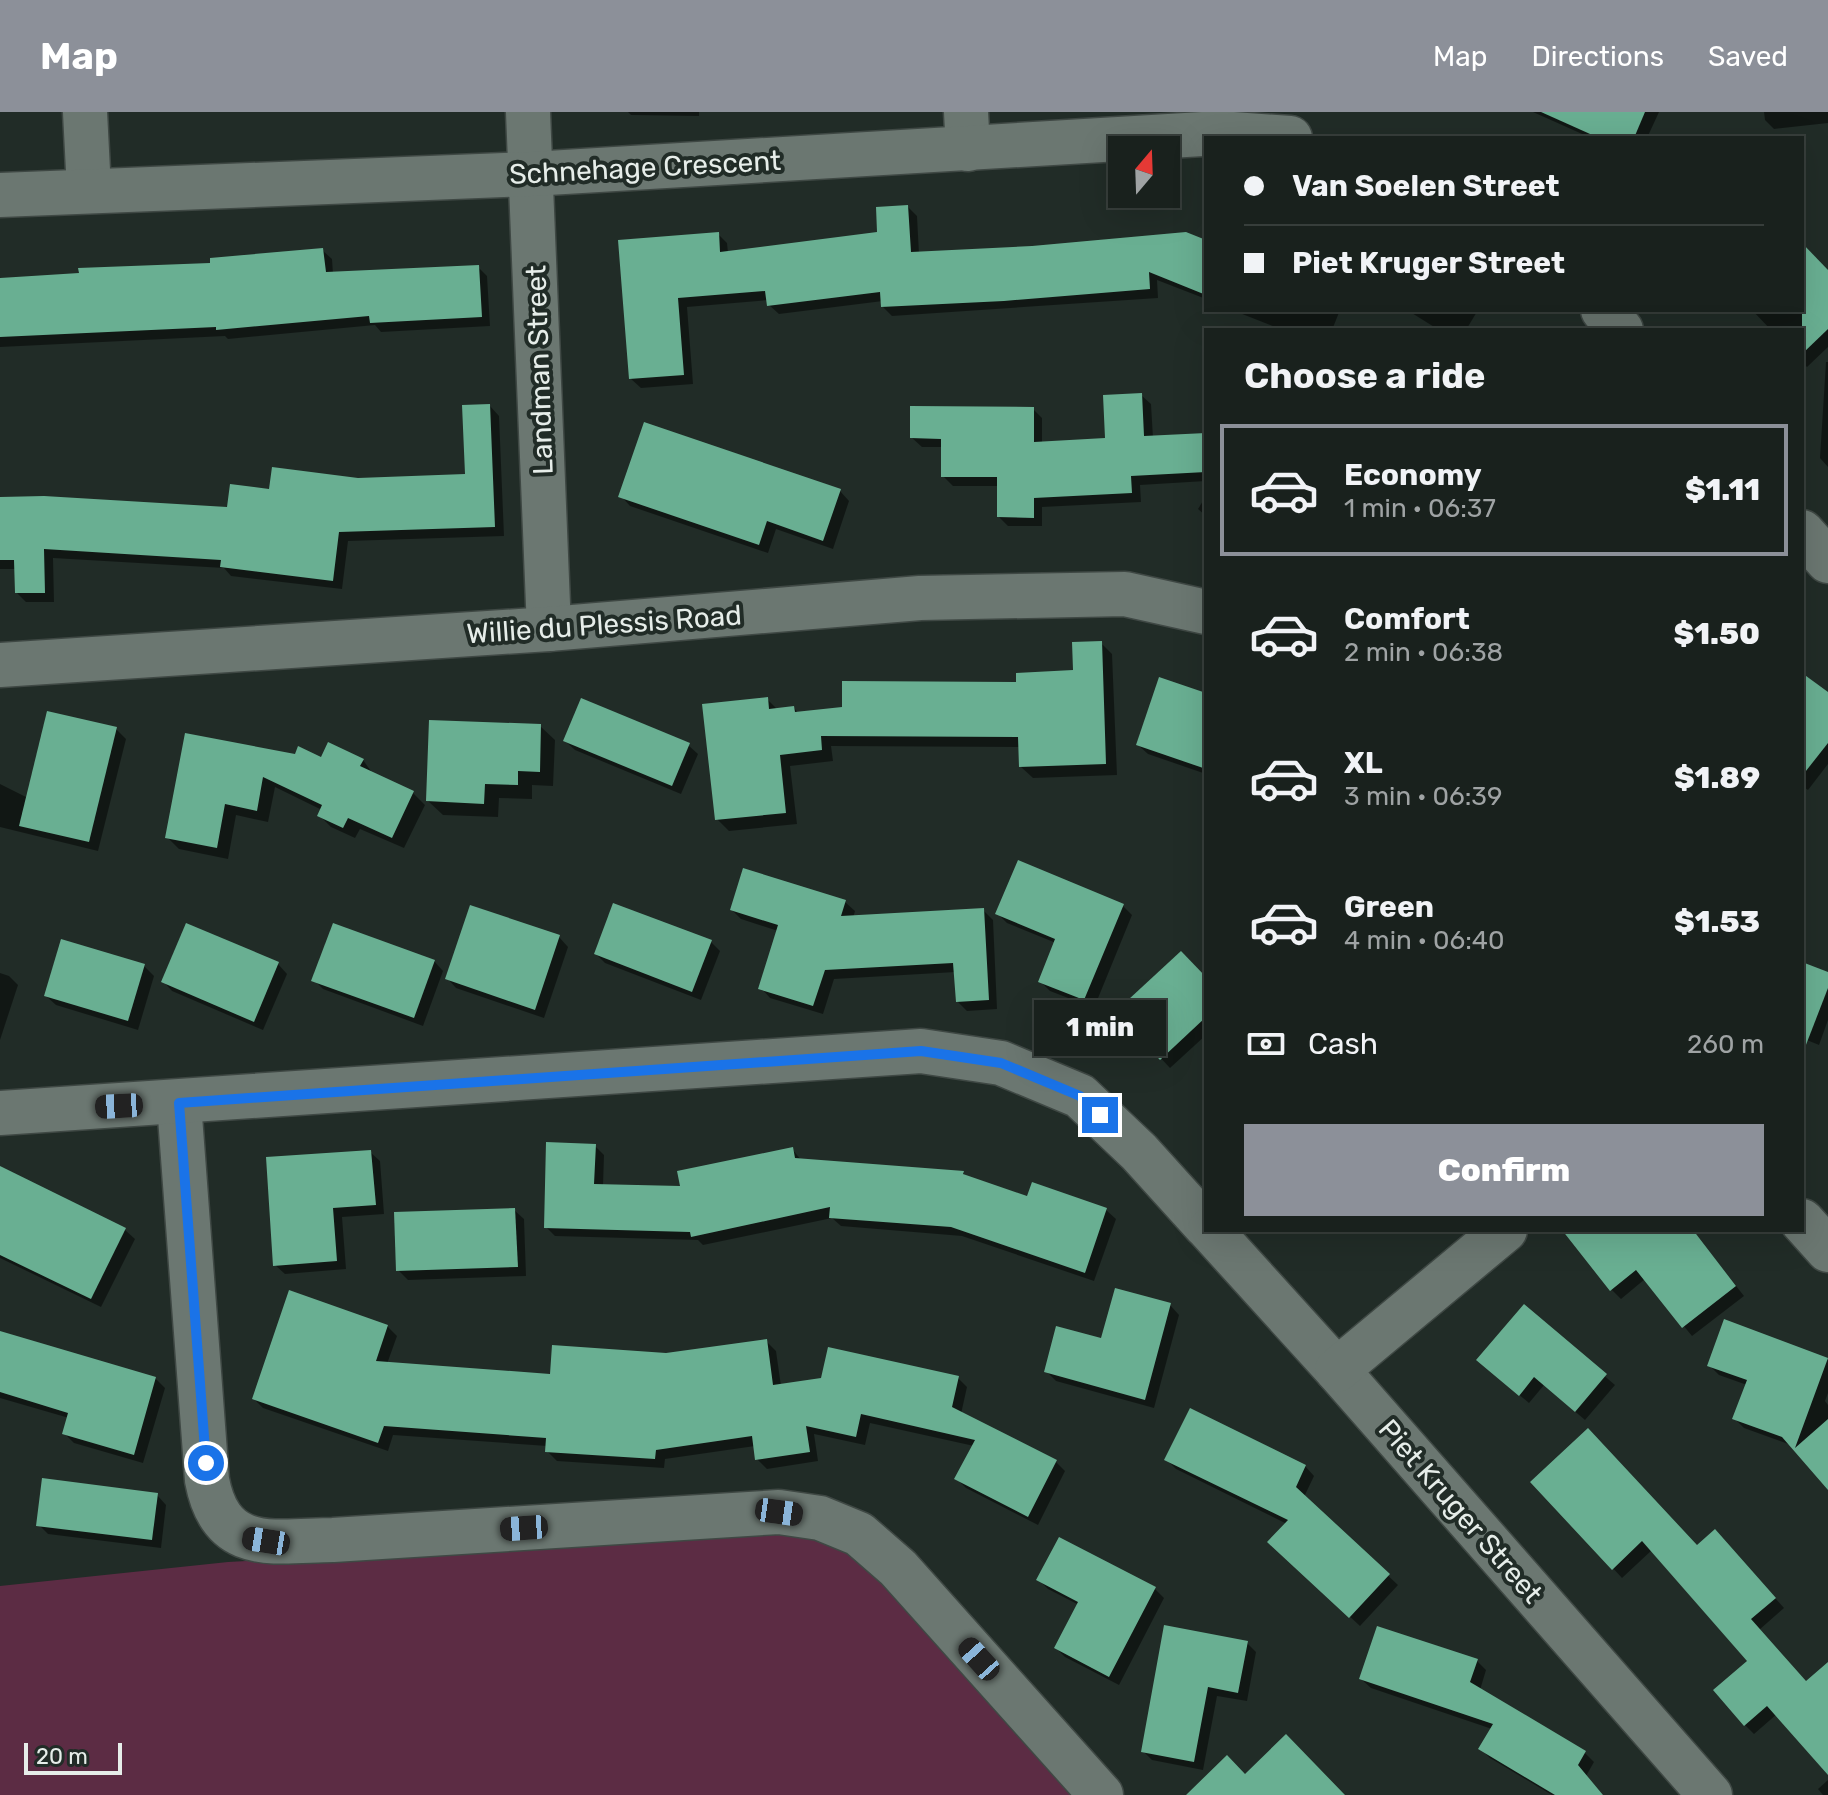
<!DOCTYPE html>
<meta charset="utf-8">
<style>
body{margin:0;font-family:Rubik,sans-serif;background:#262e2a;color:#f1f3f6;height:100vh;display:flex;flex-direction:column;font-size:30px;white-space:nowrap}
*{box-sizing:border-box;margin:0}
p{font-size:26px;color:#9fa3a4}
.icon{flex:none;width:44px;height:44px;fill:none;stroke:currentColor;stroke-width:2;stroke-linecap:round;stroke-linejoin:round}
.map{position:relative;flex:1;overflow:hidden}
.drawer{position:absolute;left:1204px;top:216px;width:600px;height:904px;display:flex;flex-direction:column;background:#19211d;border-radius:0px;box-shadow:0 8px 32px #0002,0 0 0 2px #373e3b}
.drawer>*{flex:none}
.hud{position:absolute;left:1204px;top:24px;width:600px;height:176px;border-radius:0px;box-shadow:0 8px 32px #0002,0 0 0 2px #373e3b;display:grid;align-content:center;height:176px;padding:0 40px;background:#19211d}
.needle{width:52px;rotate:19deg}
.fabs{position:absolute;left:1108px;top:24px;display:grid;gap:16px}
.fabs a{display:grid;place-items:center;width:72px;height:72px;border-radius:0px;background:#19211d;box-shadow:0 8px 32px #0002,0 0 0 2px #373e3b;font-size:40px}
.scale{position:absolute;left:24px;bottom:20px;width:98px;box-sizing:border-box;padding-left:8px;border:4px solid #e6ede9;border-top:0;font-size:22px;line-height:28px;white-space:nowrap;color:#e6ede9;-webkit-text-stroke:6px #212c27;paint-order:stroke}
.end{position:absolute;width:36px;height:36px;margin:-18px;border:10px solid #1a73e8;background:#fff;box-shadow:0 0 0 4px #fff}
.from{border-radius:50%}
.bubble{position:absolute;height:56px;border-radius:0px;background:#19211d;box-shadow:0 8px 32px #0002,0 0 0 2px #373e3b;font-size:26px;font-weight:800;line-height:56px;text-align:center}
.car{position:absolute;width:24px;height:48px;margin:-24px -12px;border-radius:10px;box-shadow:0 0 6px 2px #0007;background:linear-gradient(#222 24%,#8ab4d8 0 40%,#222 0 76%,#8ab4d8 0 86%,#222 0)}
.hud b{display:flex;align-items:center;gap:28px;height:76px;font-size:30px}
.hud b+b{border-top:2px solid #373e3b}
.hud i{width:20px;height:20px;background:#f1f3f6}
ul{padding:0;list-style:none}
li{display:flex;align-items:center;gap:24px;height:132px;margin:0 16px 12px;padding:0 24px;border:4px solid transparent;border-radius:0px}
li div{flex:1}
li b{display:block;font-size:30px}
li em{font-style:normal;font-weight:800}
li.selected{border-color:#8c9099}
li>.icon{width:72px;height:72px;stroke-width:1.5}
h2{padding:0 40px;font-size:36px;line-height:96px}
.pay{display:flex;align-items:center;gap:20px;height:88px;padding:0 40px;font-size:30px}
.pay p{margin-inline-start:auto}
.action{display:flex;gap:16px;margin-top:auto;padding:16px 40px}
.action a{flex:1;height:92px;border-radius:0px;background:#8c9099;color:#fff;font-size:32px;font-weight:800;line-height:92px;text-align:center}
header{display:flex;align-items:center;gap:48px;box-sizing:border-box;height:112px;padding:0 40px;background:#8c9099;color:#fff}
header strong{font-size:38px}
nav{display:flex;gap:44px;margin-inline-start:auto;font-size:28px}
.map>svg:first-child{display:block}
.green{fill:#5c2c44}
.shadow{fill:#0007}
.building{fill:#69af92}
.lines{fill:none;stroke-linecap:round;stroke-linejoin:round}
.minor-casing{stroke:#3f4844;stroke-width:47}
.minor{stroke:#6b7771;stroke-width:44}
.route{stroke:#1a73e8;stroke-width:10}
.labels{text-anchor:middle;stroke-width:8;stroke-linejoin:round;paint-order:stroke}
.street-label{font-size:28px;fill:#e6ede9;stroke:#212c27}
</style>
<header>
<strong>Map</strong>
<nav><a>Map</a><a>Directions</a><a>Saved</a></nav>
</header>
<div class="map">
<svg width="1828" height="1683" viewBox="0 0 1828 1683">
<rect width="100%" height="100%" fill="#212c27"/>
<path class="green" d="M 781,1419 L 823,1426 L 855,1439 L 1077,1683 L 0,1683 L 0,1474 L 228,1450 Z"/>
<g class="shadow">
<path d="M 628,0 L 699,0 L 699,4 L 631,3 Z"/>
<path d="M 1533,0 L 1659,0 L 1647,26 L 1591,26 Z"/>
<path d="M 1764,0 L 1828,0 L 1828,11 L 1774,17 L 1765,8 Z"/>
<path d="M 908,95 L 917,104 L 919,142 L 1206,131 L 1206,187 L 1157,168 L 1158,186 L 892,204 L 883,195 L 883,189 L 779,202 L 769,193 L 769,188 L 687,195 L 693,272 L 641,276 L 631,267 L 620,129 L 718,122 L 727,131 L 728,141 L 879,121 Z"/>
<path d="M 1802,133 L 1828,161 L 1828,235 L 1807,255 L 1802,250 L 1802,218 L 1771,218 L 1752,198 L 1802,198 Z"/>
<path d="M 322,138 L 332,147 L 333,162 L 478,155 L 487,164 L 490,214 L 381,220 L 375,213 L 228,227 L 225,224 L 0,235 L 0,169 L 212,153 Z"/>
<path d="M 1232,198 L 1340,198 L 1332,218 L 1283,218 Z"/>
<path d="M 1407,198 L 1478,198 L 1466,218 L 1439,218 Z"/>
<path d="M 1826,250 L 1828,250 L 1828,355 L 1820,346 Z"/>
<path d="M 1141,283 L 1151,292 L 1153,326 L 1203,323 L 1206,318 L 1206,369 L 1140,373 L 1141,390 L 1042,395 L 1042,414 L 1008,414 L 999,405 L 999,374 L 953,374 L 943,364 L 943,335 L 922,335 L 912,326 L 1033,297 L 1042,306 L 1042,331 L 1107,328 Z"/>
<path d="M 490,294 L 499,304 L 504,424 L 348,429 L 342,477 L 231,464 L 224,456 L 53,446 L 54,490 L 26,490 L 17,481 L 17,457 L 0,457 L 0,387 L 229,397 L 271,379 L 467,364 Z"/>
<path d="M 840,379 L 849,389 L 833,437 L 776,417 L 768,441 L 630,394 L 621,384 Z"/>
<path d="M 1206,384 L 1206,404 L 1198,397 Z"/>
<path d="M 1101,531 L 1112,542 L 1117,663 L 1033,666 L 1021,655 L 1021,635 L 831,634 L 833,649 L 790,654 L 797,712 L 729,719 L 717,707 L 767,587 L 778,598 L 794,596 L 799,602 L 1018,572 L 1075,560 Z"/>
<path d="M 1802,572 L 1828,583 L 1828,652 L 1808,678 L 1802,674 Z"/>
<path d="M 1206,584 L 1206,662 L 1148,642 L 1138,633 Z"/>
<path d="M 540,614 L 555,628 L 553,674 L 532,673 L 532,687 L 499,686 L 498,705 L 443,703 L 428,689 Z"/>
<path d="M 116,617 L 126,627 L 98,739 L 0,715 L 0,672 L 28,686 Z"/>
<path d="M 187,624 L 322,648 L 363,648 L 373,662 L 413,681 L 425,693 L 404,736 L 360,717 L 355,726 L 331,715 L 319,703 L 322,698 L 275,675 L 268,710 L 236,703 L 228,747 L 179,737 L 168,726 Z"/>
<path d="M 565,629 L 688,633 L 698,642 L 681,682 L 575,638 Z"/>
<path d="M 845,790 L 855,799 L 853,806 L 983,798 L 993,808 L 997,897 L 967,899 L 958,890 L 956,860 L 834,867 L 823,902 L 770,886 L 761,876 L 778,819 L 741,807 L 732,798 Z"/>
<path d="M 1123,794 L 1132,803 L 1094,896 L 1050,879 L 1040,869 L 1056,831 L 1007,811 L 998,802 Z"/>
<path d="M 559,825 L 568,835 L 544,906 L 456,876 L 447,866 Z"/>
<path d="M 62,830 L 144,854 L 154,864 L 138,918 L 56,893 L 46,884 Z"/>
<path d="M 711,830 L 720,839 L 701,888 L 605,851 L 596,842 Z"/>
<path d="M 434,849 L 443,859 L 423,914 L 323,877 L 314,868 Z"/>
<path d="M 278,852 L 287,862 L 263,918 L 172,879 L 163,869 Z"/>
<path d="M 1802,852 L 1828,862 L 1828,908 L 1819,933 L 1802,926 Z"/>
<path d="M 0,861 L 9,864 L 18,873 L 0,928 Z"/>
<path d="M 1206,867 L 1206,923 L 1170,956 L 1118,900 Z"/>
<path d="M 595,1034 L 604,1043 L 603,1074 L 683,1076 L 792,1037 L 802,1049 L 963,1061 L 967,1066 L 1028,1087 L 1106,1098 L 1116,1107 L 1094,1169 L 962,1124 L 841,1114 L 832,1106 L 703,1133 L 698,1128 L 555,1124 L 546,1115 Z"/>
<path d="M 370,1040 L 380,1049 L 384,1102 L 342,1105 L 346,1157 L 285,1162 L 275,1153 Z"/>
<path d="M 6,1059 L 125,1118 L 135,1127 L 101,1195 L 0,1146 L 0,1072 Z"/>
<path d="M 514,1098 L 524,1107 L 526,1164 L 408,1168 L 398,1158 Z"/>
<path d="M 1584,1118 L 1692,1118 L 1744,1184 L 1692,1224 L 1645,1167 L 1621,1187 L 1611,1177 Z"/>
<path d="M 1170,1193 L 1179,1203 L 1154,1296 L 1056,1269 L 1046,1259 Z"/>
<path d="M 1524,1195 L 1615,1273 L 1585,1308 L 1544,1273 L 1529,1291 L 1488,1257 Z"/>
<path d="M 1726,1210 L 1828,1248 L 1828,1281 L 1825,1289 L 1828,1293 L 1828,1375 L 1791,1333 L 1744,1316 L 1734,1306 L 1747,1273 L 1719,1263 L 1709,1253 Z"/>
<path d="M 387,1214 L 397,1224 L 387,1252 L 552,1264 L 666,1243 L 766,1229 L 776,1239 L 781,1274 L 958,1266 L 967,1275 L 961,1302 L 1056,1350 L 1065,1359 L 1038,1413 L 966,1376 L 957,1367 L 974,1334 L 870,1311 L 865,1333 L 814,1322 L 818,1349 L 767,1357 L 757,1347 L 755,1334 L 665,1347 L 664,1356 L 557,1349 L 547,1339 L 547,1334 L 393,1323 L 388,1339 L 263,1296 L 254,1287 Z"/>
<path d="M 0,1221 L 155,1266 L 165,1276 L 143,1351 L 74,1331 L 65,1322 L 69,1306 L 0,1286 Z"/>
<path d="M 1167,1348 L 1305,1354 L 1314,1364 L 1304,1385 L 1398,1473 L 1360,1514 L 1279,1439 L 1287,1412 L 1176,1357 Z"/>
<path d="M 1533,1370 L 1698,1435 L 1724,1429 L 1784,1496 L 1759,1518 L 1806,1571 L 1828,1553 L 1828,1660 L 1777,1602 L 1754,1622 L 1745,1613 L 1750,1549 L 1652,1438 L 1622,1466 Z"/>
<path d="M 157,1383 L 166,1393 L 161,1436 L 48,1422 L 39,1413 Z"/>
<path d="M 1039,1468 L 1155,1477 L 1164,1486 L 1119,1573 L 1065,1545 L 1056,1536 L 1079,1493 L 1048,1477 Z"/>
<path d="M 1247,1531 L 1256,1540 L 1247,1589 L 1217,1584 L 1203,1658 L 1152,1648 L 1143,1639 Z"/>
<path d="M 1477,1549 L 1486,1558 L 1480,1578 L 1585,1641 L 1594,1650 L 1586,1664 L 1602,1683 L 1552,1683 L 1490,1646 L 1481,1637 L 1492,1617 L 1371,1576 L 1361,1567 Z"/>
<path d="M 1828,1668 L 1828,1683 L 1823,1683 L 1818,1677 Z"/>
</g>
<g class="building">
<path d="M 1541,0 L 1645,0 L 1634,26 L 1599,26 Z"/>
<path d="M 908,93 L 911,140 L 1032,134 L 1186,120 L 1206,128 L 1206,183 L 1149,160 L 1150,177 L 1004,189 L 881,195 L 880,180 L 767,194 L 765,179 L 678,186 L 684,263 L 629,267 L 618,128 L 719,120 L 720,140 L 877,120 L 876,95 Z"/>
<path d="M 1802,131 L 1828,158 L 1828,217 L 1802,242 Z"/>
<path d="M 323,136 L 326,160 L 479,153 L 482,205 L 370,211 L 369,204 L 216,218 L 216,215 L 0,225 L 0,166 L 79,161 L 78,156 L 210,151 L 210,146 Z"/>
<path d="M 1142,281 L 1144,324 L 1206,321 L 1206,360 L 1131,364 L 1132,381 L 1034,386 L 1034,406 L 997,405 L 997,365 L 941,365 L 941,327 L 910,326 L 910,294 L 1034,295 L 1034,330 L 1105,326 L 1103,283 Z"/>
<path d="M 490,292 L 495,415 L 339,420 L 333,469 L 220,455 L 221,448 L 44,437 L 45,481 L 15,481 L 14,448 L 0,448 L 0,385 L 44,384 L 227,395 L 230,372 L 269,377 L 272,355 L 358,366 L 465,362 L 462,293 Z"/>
<path d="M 644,310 L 841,377 L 823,429 L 767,409 L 759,433 L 618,385 Z"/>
<path d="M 1102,529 L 1106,652 L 1019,655 L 1018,625 L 821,624 L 822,638 L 780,643 L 786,701 L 715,708 L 702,592 L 768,585 L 769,597 L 794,594 L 795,600 L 842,595 L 842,569 L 1016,570 L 1016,561 L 1073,558 L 1072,530 Z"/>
<path d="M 1802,561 L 1828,580 L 1828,631 L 1802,664 Z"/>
<path d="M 1159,565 L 1206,581 L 1206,657 L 1136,633 Z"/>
<path d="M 581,586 L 690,631 L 672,674 L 563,629 Z"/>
<path d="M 47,599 L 117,615 L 89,730 L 19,714 Z"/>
<path d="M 429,608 L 541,612 L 540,660 L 518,659 L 518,673 L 485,672 L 484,692 L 426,689 Z"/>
<path d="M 185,621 L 295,642 L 298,634 L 321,645 L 328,630 L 364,647 L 360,654 L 414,679 L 392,726 L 348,706 L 343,716 L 317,704 L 322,693 L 263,665 L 257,699 L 225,692 L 217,736 L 165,726 Z"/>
<path d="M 1018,748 L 1124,792 L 1084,888 L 1038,870 L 1055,827 L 995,802 Z"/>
<path d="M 743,756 L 846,788 L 841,804 L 984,796 L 989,888 L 956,890 L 953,851 L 825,858 L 813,894 L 758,877 L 778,813 L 730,798 Z"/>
<path d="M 613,791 L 712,828 L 692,880 L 594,842 Z"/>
<path d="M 470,793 L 560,823 L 535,898 L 445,867 Z"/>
<path d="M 186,811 L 279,850 L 254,910 L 161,870 Z"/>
<path d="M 333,811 L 435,848 L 414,906 L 311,869 Z"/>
<path d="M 61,827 L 145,852 L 128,909 L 44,884 Z"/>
<path d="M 1181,839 L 1206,865 L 1206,905 L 1160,948 L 1115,900 Z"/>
<path d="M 1802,850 L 1828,860 L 1828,876 L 1804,938 L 1802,937 Z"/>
<path d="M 546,1030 L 596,1032 L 594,1072 L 680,1074 L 677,1059 L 793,1035 L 795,1046 L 964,1059 L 963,1062 L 1027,1084 L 1032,1070 L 1107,1096 L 1085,1161 L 951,1115 L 829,1106 L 830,1095 L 691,1125 L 690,1120 L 544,1116 Z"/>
<path d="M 371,1038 L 376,1093 L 333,1096 L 337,1149 L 273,1154 L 266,1045 Z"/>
<path d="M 0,1054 L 126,1116 L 91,1187 L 0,1143 Z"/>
<path d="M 515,1096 L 518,1155 L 396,1159 L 394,1100 Z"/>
<path d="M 1562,1118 L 1693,1118 L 1736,1174 L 1682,1216 L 1636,1158 L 1610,1179 Z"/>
<path d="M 1115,1176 L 1171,1191 L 1145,1288 L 1044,1260 L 1056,1214 L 1101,1226 Z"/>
<path d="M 289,1178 L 388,1213 L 376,1249 L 550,1262 L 552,1233 L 666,1241 L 767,1227 L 773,1273 L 821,1266 L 828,1235 L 959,1264 L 952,1295 L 1057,1348 L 1028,1405 L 954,1367 L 975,1328 L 861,1302 L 856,1325 L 806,1314 L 810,1340 L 755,1348 L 752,1324 L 656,1338 L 655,1347 L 545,1340 L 546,1326 L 384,1314 L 378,1331 L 252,1287 Z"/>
<path d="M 1524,1192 L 1607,1262 L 1575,1300 L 1534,1265 L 1519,1284 L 1476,1248 Z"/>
<path d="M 1724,1207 L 1828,1246 L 1795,1336 L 1828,1307 L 1828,1378 L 1782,1325 L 1732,1307 L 1747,1268 L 1707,1254 Z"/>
<path d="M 0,1219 L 156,1265 L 134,1343 L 62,1322 L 68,1301 L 0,1280 Z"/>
<path d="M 1190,1296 L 1306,1353 L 1296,1375 L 1390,1462 L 1349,1506 L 1267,1430 L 1288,1408 L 1164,1348 Z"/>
<path d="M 1588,1316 L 1697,1433 L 1715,1417 L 1776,1486 L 1751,1507 L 1806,1569 L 1828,1550 L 1828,1663 L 1767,1594 L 1744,1614 L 1713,1578 L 1747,1549 L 1642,1429 L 1612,1458 L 1530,1370 Z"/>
<path d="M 42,1366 L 158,1381 L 152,1428 L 36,1414 Z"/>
<path d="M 1059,1425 L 1156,1475 L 1109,1565 L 1054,1536 L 1078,1490 L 1036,1468 Z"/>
<path d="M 1164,1513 L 1248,1529 L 1238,1581 L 1208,1575 L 1194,1650 L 1141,1640 Z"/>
<path d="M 1377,1514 L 1478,1547 L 1470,1570 L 1586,1639 L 1578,1653 L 1603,1683 L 1555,1683 L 1478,1637 L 1493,1612 L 1359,1567 Z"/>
<path d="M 1286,1622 L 1345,1683 L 1186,1683 L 1227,1643 L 1245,1662 Z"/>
</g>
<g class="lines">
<defs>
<g id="minor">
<path d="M 85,0 L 89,78"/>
<path d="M 528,0 L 549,517"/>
<path d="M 966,0 L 968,37"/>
<path d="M 0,83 L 531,62 L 1219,21 L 1290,26"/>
<path d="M 1603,198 L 1621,218"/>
<path d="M 1802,420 L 1828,449"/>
<path d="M 0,553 L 549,517 L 920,486 L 1125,482 L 1206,500"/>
<path d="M 179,991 L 207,1368 C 221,1443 273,1429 333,1428 L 779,1400 L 820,1406 L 859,1422 L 898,1456 L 1101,1683"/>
<path d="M 0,1001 L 921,939 L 1001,951 L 1080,984 L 1139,1040 L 1206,1114"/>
<path d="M 1802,1109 L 1828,1138"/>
<path d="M 1210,1118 L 1337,1258 L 1710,1683"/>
<path d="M 1337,1258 L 1505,1118"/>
</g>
</defs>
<use href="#minor" class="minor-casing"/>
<use href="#minor" class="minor"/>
</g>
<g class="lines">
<path class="route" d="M 206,1351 L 179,991 L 921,939 L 1001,951 L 1080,984 L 1100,1003"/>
</g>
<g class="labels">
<g class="street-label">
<text transform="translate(645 55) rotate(-3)" y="10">Schnehage Crescent</text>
<text transform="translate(539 258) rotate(-92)" y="10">Landman Street</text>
<text transform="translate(604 512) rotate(-4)" y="10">Willie du Plessis Road</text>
<text transform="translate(1461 1399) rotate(49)" y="10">Piet Kruger Street</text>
</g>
</g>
</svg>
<div class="fabs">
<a><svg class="needle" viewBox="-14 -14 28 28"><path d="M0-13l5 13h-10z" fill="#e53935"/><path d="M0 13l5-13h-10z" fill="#9fa3a4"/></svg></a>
</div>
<div class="scale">20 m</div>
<i class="end from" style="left:206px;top:1351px"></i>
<i class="end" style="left:1100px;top:1003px"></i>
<div class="bubble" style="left:1034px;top:888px;width:132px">1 min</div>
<i class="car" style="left:119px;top:994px;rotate:267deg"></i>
<i class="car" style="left:779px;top:1400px;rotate:98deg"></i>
<i class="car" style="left:524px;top:1416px;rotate:266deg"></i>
<i class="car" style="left:266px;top:1429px;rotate:279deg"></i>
<i class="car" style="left:979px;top:1547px;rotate:318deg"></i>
<div class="hud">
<b><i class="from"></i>Van Soelen Street</b>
<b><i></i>Piet Kruger Street</b>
</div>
<section class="drawer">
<h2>Choose a ride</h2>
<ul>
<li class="selected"><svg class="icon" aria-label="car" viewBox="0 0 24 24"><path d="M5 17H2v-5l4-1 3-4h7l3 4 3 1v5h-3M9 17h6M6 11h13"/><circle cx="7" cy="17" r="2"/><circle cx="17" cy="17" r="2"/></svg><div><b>Economy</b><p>1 min · 06:37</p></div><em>$1.11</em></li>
<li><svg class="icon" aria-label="car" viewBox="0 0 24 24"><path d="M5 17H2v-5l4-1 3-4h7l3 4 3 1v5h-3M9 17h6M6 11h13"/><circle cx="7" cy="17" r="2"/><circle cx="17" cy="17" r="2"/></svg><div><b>Comfort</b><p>2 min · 06:38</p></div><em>$1.50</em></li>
<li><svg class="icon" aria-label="car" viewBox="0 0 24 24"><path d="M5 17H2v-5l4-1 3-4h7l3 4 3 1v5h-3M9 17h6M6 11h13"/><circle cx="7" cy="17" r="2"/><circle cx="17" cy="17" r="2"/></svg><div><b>XL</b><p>3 min · 06:39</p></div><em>$1.89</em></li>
<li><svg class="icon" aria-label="car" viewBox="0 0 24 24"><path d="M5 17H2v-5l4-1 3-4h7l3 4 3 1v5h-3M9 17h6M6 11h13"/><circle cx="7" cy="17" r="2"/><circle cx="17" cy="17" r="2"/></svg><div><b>Green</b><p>4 min · 06:40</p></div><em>$1.53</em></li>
</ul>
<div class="pay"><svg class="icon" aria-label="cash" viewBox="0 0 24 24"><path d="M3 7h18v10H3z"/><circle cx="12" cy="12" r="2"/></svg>Cash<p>260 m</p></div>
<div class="action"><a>Confirm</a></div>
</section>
</div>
